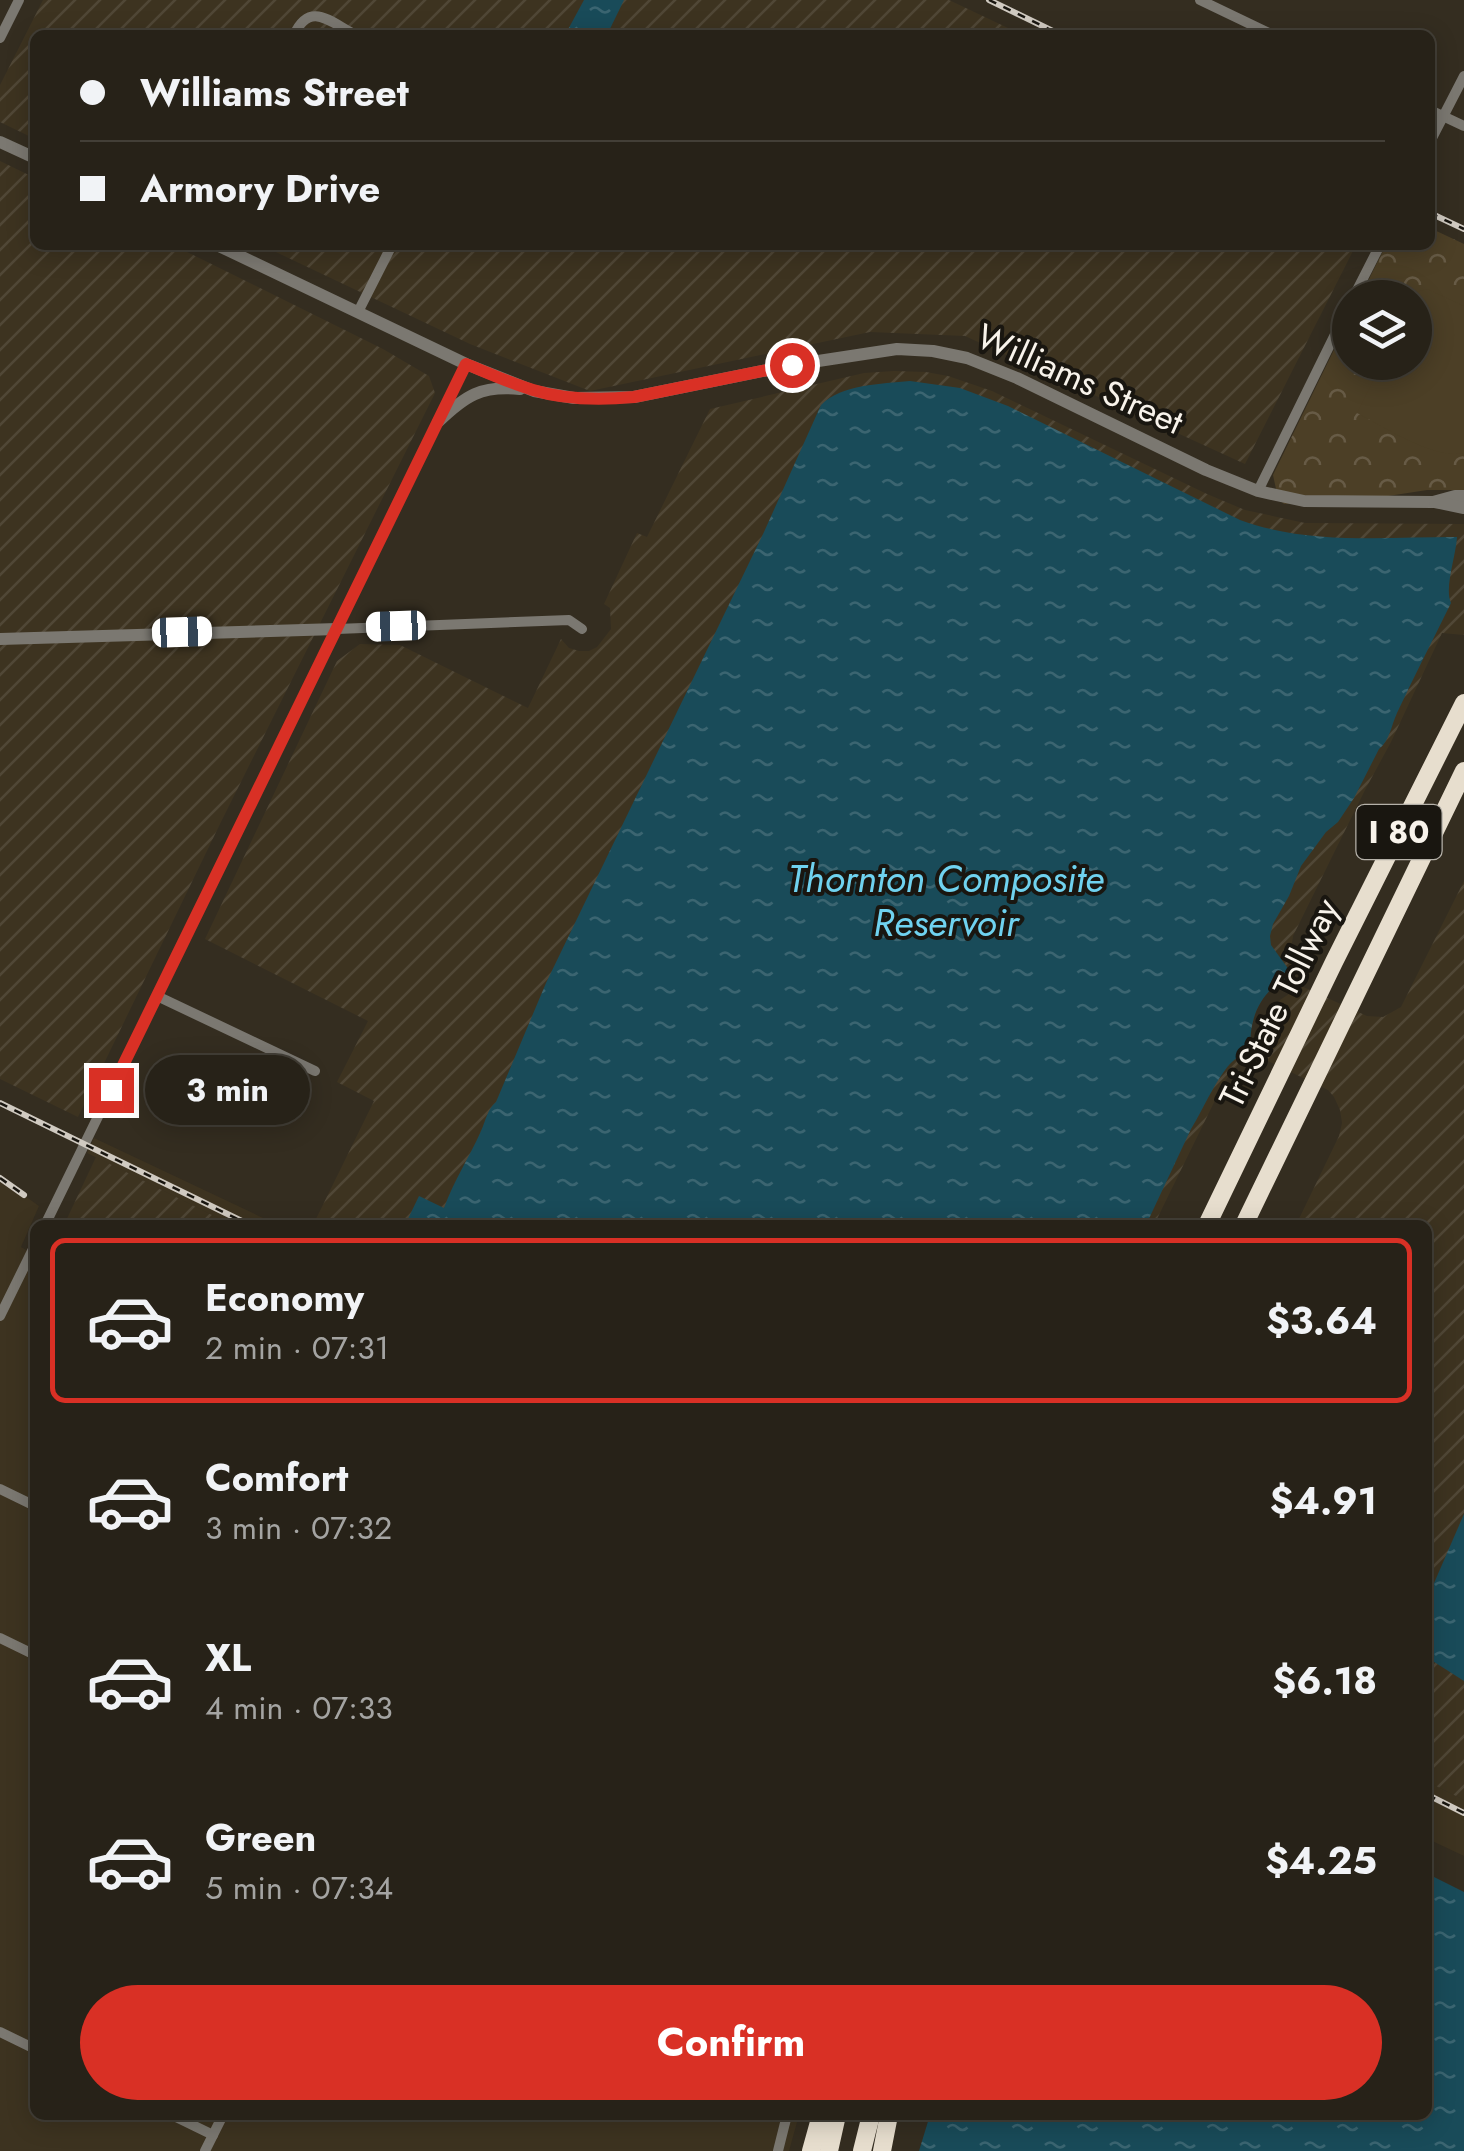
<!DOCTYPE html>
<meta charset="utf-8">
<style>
body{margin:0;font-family:Jost,sans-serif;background:#332f25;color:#f1f3f6;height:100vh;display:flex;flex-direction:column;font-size:38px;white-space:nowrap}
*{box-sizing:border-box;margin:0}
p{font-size:32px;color:#a4a4a2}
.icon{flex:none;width:55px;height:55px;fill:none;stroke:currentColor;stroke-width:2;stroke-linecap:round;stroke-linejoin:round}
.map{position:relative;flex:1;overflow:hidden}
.drawer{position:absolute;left:30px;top:1220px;width:1402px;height:900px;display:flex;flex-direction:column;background:#272218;border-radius:15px;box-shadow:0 5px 25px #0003,0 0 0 2px #433f37}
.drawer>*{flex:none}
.guide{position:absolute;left:30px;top:30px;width:1405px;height:220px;border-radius:15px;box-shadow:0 5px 25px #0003,0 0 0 2px #433f37;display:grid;align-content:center;height:220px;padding:0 50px;background:#272218}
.fabs{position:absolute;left:1332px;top:280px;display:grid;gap:20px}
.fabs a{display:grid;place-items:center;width:100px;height:100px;border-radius:50%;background:#272218;box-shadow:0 5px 25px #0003,0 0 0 2px #433f37;font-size:50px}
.end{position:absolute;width:45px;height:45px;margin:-22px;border:12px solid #d93025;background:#fff;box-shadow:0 0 0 5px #fff}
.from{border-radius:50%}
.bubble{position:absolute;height:70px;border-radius:35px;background:#272218;box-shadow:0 5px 25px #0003,0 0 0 2px #433f37;font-size:32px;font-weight:700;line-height:70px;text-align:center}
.car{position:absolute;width:30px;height:60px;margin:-30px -15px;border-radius:12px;box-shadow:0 0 8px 2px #0007;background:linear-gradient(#fff 24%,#345 0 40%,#fff 0 76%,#345 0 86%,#fff 0)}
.guide b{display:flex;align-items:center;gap:35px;height:95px;font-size:38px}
.guide b+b{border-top:2px solid #433f37}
.guide i{width:25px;height:25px;background:#f1f3f6}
ul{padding:18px 0 0;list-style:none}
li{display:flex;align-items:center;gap:30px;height:165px;margin:0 20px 15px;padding:0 30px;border:5px solid transparent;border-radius:15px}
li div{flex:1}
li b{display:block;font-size:38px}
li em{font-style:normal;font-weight:700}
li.on{border-color:#d93025}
li>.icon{width:90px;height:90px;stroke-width:1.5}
.primary-button{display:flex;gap:20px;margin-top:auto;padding:20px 50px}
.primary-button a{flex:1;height:115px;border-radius:60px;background:#d93025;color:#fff;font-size:40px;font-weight:700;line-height:115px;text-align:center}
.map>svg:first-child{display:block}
.built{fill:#3d3320}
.industrial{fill:url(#industrial-furrows)}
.park{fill:url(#park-crowns)}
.garden{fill:#4c3f26}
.water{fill:url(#water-ripples)}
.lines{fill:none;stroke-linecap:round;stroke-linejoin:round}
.minor{stroke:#7b7871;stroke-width:10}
.tertiary{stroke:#7b7871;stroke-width:12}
.motorway{stroke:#e7dece;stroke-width:18}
.rail-casing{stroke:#d0cac1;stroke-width:6}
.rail{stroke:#191610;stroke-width:2.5;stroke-dasharray:8;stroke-linecap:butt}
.route{stroke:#d93025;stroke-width:12}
.labels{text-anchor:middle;stroke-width:8;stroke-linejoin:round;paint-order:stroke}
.shield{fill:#191610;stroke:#b5b1a9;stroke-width:2.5}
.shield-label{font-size:32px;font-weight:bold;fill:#f8f3eb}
.street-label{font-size:35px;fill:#f8f3eb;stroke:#191610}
.water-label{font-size:38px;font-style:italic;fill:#6fd2ef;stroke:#191610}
</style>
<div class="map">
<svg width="1464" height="2151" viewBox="0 0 1464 2151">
<defs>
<pattern id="industrial-furrows" width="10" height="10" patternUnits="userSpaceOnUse" patternTransform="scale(2.5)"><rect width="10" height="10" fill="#3d3320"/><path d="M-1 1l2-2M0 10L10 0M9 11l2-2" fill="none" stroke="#504736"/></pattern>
<pattern id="park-crowns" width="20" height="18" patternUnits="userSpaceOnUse" patternTransform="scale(2.5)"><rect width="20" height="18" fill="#4c3f26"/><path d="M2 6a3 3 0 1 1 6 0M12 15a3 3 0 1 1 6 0" fill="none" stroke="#675b46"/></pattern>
<pattern id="water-ripples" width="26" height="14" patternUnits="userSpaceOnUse" patternTransform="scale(2.5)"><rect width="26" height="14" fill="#194b59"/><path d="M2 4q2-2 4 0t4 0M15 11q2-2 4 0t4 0" fill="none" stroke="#3b6571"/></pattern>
</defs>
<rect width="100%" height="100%" fill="#342d20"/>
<g class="built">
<path d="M 94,1138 L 278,1225 L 232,1225 L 87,1153 Z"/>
<path d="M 0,1178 L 39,1206 L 21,1247 L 35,1255 L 35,2115 L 799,2115 L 789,2151 L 0,2151 Z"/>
<path d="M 1428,1782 L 1464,1800 L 1464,1856 L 1428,1839 Z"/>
</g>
<g class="industrial">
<path d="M 43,0 L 949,0 L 1023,35 L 35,35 L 35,139 L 0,122 L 0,85 Z"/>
<path d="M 0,161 L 35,178 L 35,245 L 173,245 L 383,349 L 429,376 L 435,393 L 220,824 L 78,1117 L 0,1079 Z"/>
<path d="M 261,245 L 1356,245 L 1245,464 L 965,336 L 870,332 L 590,391 L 470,344 Z"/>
<path d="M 894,371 L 926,372 L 948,376 L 992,391 L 1207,494 L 1245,510 L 1305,523 L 1464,524 L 1464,635 L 1442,633 L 1391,742 L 1365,790 L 1293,936 L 1291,949 L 1294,965 L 1292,974 L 1278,982 L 1266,993 L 1257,1009 L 1249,1033 L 1250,1060 L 1238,1065 L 1224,1082 L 1154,1225 L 313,1225 L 374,1101 L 337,1082 L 368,1021 L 205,939 L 337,661 L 360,644 L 400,645 L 528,708 L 561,639 L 569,648 L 579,651 L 589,651 L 597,647 L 611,629 L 610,608 L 604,604 L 637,533 L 647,537 L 710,409 L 864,373 Z"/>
<path d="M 1464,881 L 1464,1800 L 1428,1782 L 1428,1225 L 1296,1225 L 1339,1136 L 1342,1123 L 1340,1110 L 1334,1097 L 1328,1090 L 1264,1059 L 1263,1043 L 1264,1028 L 1268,1015 L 1280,1000 L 1301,986 L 1367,1016 L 1383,1017 L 1401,1007 Z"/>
<path d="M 96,1157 L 232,1225 L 64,1225 Z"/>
</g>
<path class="park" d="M 1430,228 L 1464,244 L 1464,490 L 1427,490 L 1375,498 L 1284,504 L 1278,498 L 1273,475 L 1350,317 L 1350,362 L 1415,362 L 1415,298 L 1360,297 L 1386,245 L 1430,245 Z"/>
<path class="garden" d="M 1427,289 L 1464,306 L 1464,453 C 1434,460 1385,427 1357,413 L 1382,363 L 1415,362 L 1414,297 L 1416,292 Z"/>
<g class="water">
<path d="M 584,0 L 624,0 L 607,35 L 565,35 Z"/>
<path d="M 910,381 L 960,388 L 1008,406 L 1240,520 C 1308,545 1385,537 1457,537 C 1456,556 1444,588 1451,603 C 1433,640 1414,676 1397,713 C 1391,726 1390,740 1379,749 L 1354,798 L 1338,822 L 1326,832 L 1301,866 L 1289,896 L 1273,924 L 1270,936 L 1271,945 L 1292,974 C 1255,995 1249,1020 1250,1060 C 1247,1059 1245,1057 1242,1057 C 1226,1055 1201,1115 1191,1129 L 1146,1225 L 405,1225 L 419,1196 L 444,1208 C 454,1180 469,1158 481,1131 C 486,1120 487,1110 496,1102 L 546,983 L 764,532 L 821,405 C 842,384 881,384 910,381 Z"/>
<path d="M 1464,1514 L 1464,1681 L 1428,1658 L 1428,1597 Z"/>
<path d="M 1428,1874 L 1464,1892 L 1464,2151 L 919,2151 L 930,2115 L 1428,2115 Z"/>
</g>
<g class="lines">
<g class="minor">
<path d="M 1200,0 L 1273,35"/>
<path d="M 294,35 C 310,0 330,22 356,35"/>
<path d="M 0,38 L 19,0"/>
<path d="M 1430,110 L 1464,126"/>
<path d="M 1430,142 L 1464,76"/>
<path d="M 1353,298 L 1380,245"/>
<path d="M 358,312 L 392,245"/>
<path d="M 1258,491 L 1350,304"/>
<path d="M 337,629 L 569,620 L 582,629"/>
<path d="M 157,996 L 315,1071"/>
<path d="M 45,1225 L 466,364"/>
<path d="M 0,1316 L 35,1245"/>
<path d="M 0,1489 L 35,1506"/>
<path d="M 0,1638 L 35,1655"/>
<path d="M 0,2032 L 35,2049"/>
<path d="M 172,2115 L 213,2135"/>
<path d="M 205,2151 L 223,2115"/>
<path d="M 778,2151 L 787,2115"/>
</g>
<g class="tertiary">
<path d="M 0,142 L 35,158"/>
<path d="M 217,245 L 466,364 L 534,391 L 574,398 L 634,397 L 792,365 L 897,349 L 933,351 L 967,358 L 1017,378 L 1206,470 L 1258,491 L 1304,501 L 1433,502 L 1455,496 L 1464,496"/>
<path d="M 438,422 C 465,396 481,385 520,389"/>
<path d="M 1435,502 L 1464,508"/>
<path d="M 0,639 L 337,629"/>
</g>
<g class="motorway">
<path d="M 1207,1225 L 1334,962 L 1464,703"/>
<path d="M 1244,1225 L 1464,771"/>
<path d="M 811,2151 L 821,2115"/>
<path d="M 829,2151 L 837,2115"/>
<path d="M 862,2151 L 871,2115"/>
<path d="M 882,2151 L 889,2115"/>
</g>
<defs>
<g id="rail">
<path d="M 989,0 L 1061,35"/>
<path d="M 1430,213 L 1464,229"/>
<path d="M 0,1103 L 250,1225"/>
<path d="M 0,1178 L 24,1195"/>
<path d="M 1428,1795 L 1464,1813"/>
</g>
</defs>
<use href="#rail" class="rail-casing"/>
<use href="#rail" class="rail"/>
</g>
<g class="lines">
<path class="route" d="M 111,1090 L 466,364 C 488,373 510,383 533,390 C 565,400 601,400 634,397 L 792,365"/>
</g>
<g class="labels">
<rect class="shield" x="1356.5" y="805" width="85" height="54" rx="8"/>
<g class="shield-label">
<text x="1399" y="843">I 80</text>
</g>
<g class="street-label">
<text transform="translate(1080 379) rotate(24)" y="12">Williams Street</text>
<text transform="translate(1279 1003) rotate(-64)" y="12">Tri-State Tollway</text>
</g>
<g class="water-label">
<text x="946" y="892">Thornton Composite<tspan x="946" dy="44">Reservoir</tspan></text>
</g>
</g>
</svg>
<div class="fabs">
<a><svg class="icon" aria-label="layers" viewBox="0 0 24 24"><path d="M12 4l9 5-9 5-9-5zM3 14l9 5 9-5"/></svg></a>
</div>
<i class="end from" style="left:792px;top:365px"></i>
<i class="end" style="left:111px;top:1090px"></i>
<div class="bubble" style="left:145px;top:1055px;width:165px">3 min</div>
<i class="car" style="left:396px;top:626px;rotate:268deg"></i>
<i class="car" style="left:182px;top:632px;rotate:88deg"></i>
<div class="guide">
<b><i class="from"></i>Williams Street</b>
<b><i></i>Armory Drive</b>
</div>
<section class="drawer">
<ul>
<li class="on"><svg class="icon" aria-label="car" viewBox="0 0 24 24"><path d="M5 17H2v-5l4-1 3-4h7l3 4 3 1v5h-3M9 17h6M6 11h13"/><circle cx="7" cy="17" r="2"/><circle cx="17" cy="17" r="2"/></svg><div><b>Economy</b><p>2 min · 07:31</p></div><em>$3.64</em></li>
<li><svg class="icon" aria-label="car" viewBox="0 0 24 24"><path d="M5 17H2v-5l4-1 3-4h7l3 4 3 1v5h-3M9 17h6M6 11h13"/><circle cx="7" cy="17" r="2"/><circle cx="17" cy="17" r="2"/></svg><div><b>Comfort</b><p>3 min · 07:32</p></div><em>$4.91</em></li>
<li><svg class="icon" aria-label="car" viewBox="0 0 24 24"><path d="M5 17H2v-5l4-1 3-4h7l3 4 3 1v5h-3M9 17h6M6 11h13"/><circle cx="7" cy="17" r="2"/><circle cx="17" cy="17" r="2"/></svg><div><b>XL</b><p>4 min · 07:33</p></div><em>$6.18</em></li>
<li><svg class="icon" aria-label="car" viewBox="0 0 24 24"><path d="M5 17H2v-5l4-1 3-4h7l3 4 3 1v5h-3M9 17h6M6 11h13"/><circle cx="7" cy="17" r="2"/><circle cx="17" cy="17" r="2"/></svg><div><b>Green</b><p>5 min · 07:34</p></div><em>$4.25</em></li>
</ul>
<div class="primary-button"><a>Confirm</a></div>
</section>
</div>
